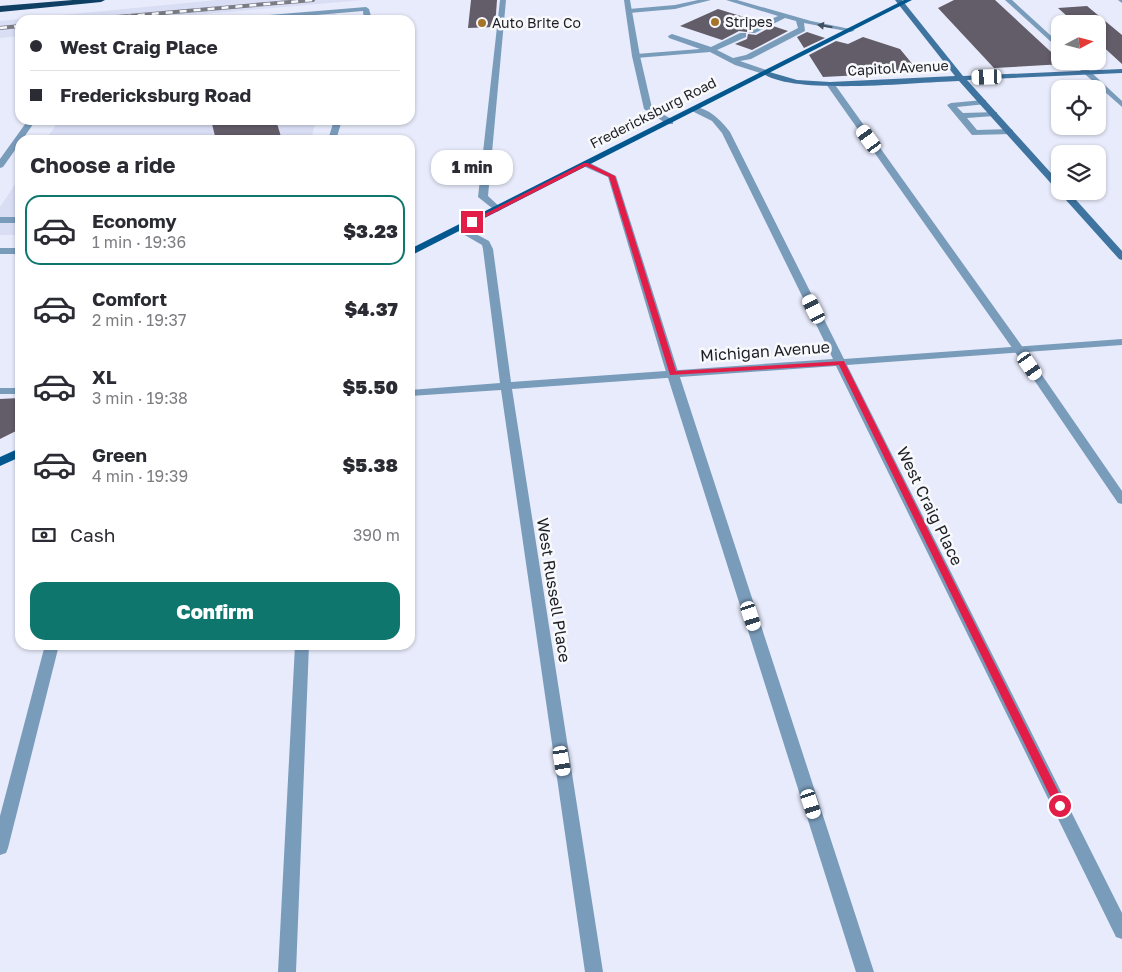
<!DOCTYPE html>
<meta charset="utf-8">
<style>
body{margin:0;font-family:"Golos Text",sans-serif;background:#f2f2f3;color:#2b2b33;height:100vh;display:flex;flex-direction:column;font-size:19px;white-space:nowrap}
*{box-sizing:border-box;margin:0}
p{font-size:16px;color:#7c7c81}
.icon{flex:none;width:28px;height:28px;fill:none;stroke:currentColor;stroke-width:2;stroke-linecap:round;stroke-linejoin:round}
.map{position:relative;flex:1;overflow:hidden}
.panel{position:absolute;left:15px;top:135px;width:400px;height:515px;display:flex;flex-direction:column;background:#fff;border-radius:15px;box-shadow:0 1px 4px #0004}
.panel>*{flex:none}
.hud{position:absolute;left:15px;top:15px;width:400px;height:110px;border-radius:15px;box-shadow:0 1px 4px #0004;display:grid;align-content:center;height:110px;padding:0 15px;background:#fff}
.needle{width:32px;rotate:83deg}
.fabs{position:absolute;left:1051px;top:15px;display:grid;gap:10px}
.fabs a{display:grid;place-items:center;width:55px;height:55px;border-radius:10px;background:#fff;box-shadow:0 1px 4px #0004;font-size:25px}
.end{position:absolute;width:22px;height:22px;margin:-11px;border:6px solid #e11d48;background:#fff;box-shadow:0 0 0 2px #fff}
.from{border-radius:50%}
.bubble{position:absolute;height:35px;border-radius:15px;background:#fff;box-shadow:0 1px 4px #0004;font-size:16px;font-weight:800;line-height:35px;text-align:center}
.car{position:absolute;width:15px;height:30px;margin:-15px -8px;border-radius:6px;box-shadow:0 0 4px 1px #0007;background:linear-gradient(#fff 24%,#345 0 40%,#fff 0 76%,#345 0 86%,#fff 0)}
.hud b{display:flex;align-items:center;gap:18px;height:48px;font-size:19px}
.hud b+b{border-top:1px solid #e1e1e2}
.hud i{width:12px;height:12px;background:#2b2b33}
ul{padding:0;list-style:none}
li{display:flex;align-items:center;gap:15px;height:70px;margin:0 10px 8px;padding:0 5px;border:2px solid transparent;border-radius:15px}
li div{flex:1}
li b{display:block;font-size:19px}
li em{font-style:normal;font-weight:800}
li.selected{border-color:#0f766e}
li>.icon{width:45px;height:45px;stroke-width:1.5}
h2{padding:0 15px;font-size:22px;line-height:60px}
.pay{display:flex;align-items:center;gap:12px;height:55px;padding:0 15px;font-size:19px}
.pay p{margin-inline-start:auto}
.primary-button{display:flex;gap:10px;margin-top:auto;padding:10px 15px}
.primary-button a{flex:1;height:58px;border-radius:15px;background:#0f766e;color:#fff;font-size:20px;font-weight:800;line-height:58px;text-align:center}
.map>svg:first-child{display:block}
.built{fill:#dadef5}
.building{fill:#635c69}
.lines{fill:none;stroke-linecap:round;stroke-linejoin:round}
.lane{fill:#7a9cbb;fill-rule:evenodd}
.street{fill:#7a9cbb;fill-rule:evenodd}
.secondary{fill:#3f74a1;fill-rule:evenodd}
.primary{fill:#02578e;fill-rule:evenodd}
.highway{fill:#0f3f63;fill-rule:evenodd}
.rail-casing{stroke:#797b85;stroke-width:4}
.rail{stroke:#f8f9fc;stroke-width:2.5;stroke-dasharray:7;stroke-linecap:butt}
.oneway{fill:#425060}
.route{fill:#e11d48}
.poi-dot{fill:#a57329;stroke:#f8f9fc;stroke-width:2}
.labels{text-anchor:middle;stroke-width:5;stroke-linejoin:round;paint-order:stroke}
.far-poi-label{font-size:14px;fill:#1d1e23;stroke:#f8f9fc;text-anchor:start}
.far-street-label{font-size:14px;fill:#1d1e23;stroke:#f8f9fc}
.street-label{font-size:16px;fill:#1d1e23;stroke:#f8f9fc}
</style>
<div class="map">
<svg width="1122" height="972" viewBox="0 0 1122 972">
<rect width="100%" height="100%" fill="#e8ebfb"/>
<g class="built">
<path d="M 217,0 L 363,0 L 137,20 L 20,20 L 20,36 L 0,38 L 0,21 Z"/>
<path d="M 334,13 L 344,20 L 268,20 Z"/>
<path d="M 59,120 L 316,120 L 311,140 L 46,140 Z"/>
<path d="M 20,177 L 20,235 L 0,235 L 0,207 Z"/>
</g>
<g class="building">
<path d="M 471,0 L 497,0 L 495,27 L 468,28 Z"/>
<path d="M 954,0 L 995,0 L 1064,64 L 994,68 L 938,8 Z"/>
<path d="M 1087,6 L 1122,35 L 1122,64 L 1098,42 L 1098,24 L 1076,24 L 1058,8 Z"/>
<path d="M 718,9 L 760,22 L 748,27 L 747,32 L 739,31 L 722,40 L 680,26 Z"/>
<path d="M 773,26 L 788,31 L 752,50 L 735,44 L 747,39 L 748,34 L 756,35 Z"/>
<path d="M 807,32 L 825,38 L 804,48 L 797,37 Z"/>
<path d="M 863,37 L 900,49 L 919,72 L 823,77 L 809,55 L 836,41 L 848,44 Z"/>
<path d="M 211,120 L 276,120 L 282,140 L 216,140 Z"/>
<path d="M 20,398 L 20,429 L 0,439 L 0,399 Z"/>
</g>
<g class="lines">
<g class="lane">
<path d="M 500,0 L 506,0 L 488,196 L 502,209 L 497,212 L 478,197 Z"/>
<path d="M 698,0 L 711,0 L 675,9 L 629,13 L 626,11 L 629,9 L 675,5 Z"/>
<path d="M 726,0 L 737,0 L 811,21 L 855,30 L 851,32 L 804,23 L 805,31 L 751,59 L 740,61 L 769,71 L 770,73 L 766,75 L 735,65 L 710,52 L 636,58 L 632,56 L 636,54 L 700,49 L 669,38 L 668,36 L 672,34 L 711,47 L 740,33 L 746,33 L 746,37 L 717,50 L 733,58 L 746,55 L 798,28 L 796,21 L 785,18 L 755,33 L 749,33 L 749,29 L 778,16 Z"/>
<path d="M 1005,0 L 1012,0 L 1060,44 L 1060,50 Z"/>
<path d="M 1070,61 L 1079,61 L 1122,101 L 1122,107 Z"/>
<path d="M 827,82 L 833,82 L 1024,349 L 1122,491 L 1122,504 L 1118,503 L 1015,352 L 826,84 Z"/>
<path d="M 983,100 L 986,100 L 986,104 L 957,107 L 963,113 L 997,112 L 997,116 L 994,116 L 967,118 L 977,130 L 1010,129 L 1013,130 L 1013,134 L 972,135 L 947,105 L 951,103 Z"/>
<path d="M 586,161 L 616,176 L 675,362 L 874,972 L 856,972 L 663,362 L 608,177 L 583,166 L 583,162 Z"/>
<rect x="0" y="217" width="20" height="6"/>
<rect x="0" y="388" width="20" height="6"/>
<path d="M 295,645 L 309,645 L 296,972 L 278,972 Z"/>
</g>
<g class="street">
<path d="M 624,0 L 630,0 L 640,56 L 652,108 L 673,120 L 673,124 L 667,124 L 644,109 L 632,56 Z"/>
<path d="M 1118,0 L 1122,0 L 1122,3 Z"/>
<path d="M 366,7 L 369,9 L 372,20 L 364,20 L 363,11 L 257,20 L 227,20 L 231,18 Z"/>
<path d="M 692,107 C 707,106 722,121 730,132 L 844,359 L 1122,339 L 1122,345 L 847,365 L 1122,913 L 1122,939 L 1116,937 L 836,366 L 512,389 L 603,972 L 585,972 L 501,390 L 410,396 L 410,390 L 500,383 L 483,249 L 482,245 L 456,230 L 454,228 L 459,225 L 489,241 L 493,249 L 511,382 L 833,359 L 722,133 L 712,121 L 692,111 Z"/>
<path d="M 28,120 L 36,120 L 22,140 L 20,140 L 20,143 L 3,167 L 0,168 L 0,159 Z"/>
<path d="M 334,120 L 342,120 L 336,140 L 328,140 Z"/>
<rect x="0" y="248" width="20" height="6"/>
<path d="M 45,645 L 59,645 L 8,848 L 6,853 L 0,855 L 0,816 Z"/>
</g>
<path class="secondary" d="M 895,0 L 902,0 L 963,76 L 1122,69 L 1122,73 L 967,80 L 1060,183 L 1060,191 L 1068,191 L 1122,251 L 1122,260 L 1119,259 L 959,81 C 917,82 793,96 762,73 L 766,71 L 797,80 L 830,82 L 955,76 Z"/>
<g class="primary">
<path d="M 904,0 L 912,0 L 410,256 L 410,249 Z"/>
<path d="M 20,448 L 20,457 L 0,466 L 0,457 Z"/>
</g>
<path class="highway" d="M 73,0 L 105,0 L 101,2 L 0,12 L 0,6 Z"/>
<defs>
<g id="rail">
<path d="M 82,20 L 313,0"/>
<path d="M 0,28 L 20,26"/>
</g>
</defs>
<use href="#rail" class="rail-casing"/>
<use href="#rail" class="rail"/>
</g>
<defs><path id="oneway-solid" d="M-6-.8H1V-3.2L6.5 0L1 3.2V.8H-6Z" transform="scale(1.25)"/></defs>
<use class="oneway" href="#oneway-solid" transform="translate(825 26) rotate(-171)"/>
<path class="route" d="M 584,163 L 588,163 L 615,176 L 676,371 L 844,361 L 1064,803 L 1066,806 L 1064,810 L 1057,810 L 839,365 L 670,375 L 609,177 L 586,166 L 474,223 L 469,222 Z"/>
<g class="poi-dot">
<circle cx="715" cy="22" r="5"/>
<circle cx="482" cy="23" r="5"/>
</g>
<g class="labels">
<g class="far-poi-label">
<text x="725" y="27">Stripes</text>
<text x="492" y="28">Auto Brite Co</text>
</g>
<g class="far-street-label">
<text transform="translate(898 68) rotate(-3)" y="5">Capitol Avenue</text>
<text transform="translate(653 113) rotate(-27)" y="5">Fredericksburg Road</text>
</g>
<g class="street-label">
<text transform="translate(765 351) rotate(-4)" y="6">Michigan Avenue</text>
<text transform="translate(930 506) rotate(64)" y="6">West Craig Place</text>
<text transform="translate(554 590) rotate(81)" y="6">West Russell Place</text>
</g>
</g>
</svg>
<div class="fabs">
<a><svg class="needle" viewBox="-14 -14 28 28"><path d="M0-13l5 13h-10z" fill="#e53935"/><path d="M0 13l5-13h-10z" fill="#7c7c81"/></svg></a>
<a><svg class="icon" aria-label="locate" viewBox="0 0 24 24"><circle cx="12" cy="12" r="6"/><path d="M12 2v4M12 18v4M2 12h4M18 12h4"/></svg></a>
<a><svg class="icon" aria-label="layers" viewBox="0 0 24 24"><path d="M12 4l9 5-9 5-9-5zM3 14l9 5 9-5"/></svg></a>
</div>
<i class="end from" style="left:1060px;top:806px"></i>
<i class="end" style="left:472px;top:222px"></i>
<div class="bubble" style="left:431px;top:150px;width:82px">1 min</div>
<i class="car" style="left:987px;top:77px;rotate:268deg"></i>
<i class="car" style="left:869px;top:139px;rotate:324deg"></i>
<i class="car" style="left:814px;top:309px;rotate:333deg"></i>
<i class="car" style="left:1030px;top:366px;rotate:145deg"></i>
<i class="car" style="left:751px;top:616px;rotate:162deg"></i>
<i class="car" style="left:562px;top:761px;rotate:171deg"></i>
<i class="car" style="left:811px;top:804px;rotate:162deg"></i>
<div class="hud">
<b><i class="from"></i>West Craig Place</b>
<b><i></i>Fredericksburg Road</b>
</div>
<section class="panel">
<h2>Choose a ride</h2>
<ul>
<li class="selected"><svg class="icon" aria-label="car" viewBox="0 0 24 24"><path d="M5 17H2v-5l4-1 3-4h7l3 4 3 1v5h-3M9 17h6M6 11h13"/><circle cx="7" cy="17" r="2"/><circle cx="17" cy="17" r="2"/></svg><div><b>Economy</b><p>1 min · 19:36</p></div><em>$3.23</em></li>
<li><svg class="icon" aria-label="car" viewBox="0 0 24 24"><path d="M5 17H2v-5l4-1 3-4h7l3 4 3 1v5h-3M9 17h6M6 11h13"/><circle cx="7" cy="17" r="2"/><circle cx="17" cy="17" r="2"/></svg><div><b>Comfort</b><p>2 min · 19:37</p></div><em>$4.37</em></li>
<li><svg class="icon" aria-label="car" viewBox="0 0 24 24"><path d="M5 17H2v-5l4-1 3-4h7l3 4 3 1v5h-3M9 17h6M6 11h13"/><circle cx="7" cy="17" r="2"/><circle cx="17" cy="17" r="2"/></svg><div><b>XL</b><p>3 min · 19:38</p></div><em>$5.50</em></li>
<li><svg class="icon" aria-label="car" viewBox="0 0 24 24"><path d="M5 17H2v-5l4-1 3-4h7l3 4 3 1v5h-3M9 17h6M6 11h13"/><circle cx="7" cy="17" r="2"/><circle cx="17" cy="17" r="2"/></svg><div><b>Green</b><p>4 min · 19:39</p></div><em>$5.38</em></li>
</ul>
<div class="pay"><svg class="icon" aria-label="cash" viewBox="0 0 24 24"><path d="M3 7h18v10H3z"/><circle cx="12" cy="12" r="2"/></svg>Cash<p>390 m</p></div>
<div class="primary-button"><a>Confirm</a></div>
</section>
</div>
